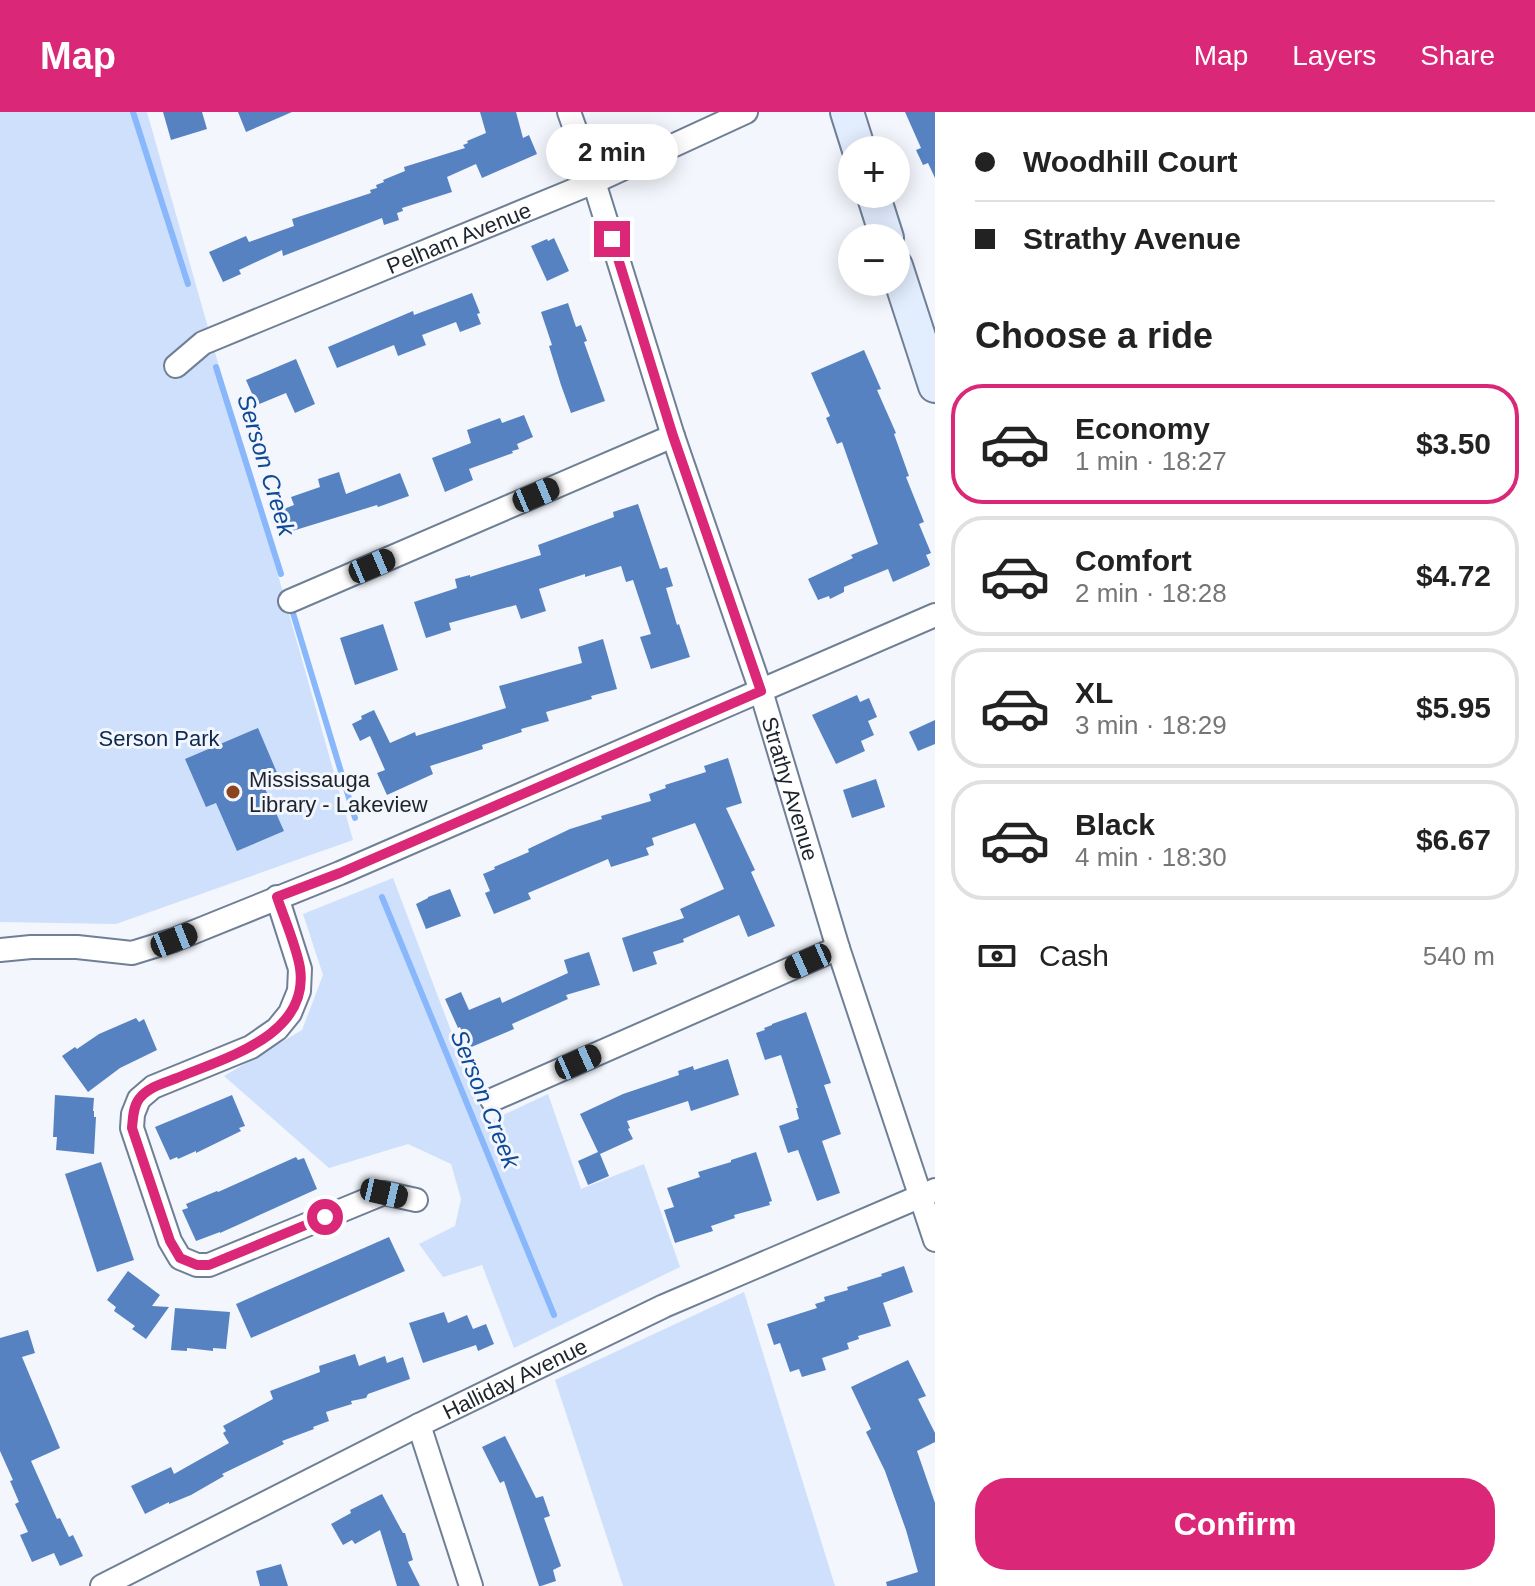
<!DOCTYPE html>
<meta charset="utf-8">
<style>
body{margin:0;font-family:Helvetica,sans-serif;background:#f6f6f6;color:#222;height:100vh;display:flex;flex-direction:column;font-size:30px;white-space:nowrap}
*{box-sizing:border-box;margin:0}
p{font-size:26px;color:#767676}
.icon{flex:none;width:44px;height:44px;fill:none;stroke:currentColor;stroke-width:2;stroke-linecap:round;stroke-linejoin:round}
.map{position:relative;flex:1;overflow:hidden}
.drawer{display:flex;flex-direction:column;background:#fff;width:600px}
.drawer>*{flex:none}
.top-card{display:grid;align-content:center;height:176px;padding:0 40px;background:#fff}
.fabs{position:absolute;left:838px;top:24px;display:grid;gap:16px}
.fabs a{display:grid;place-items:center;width:72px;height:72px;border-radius:50%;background:#fff;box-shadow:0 4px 20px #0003;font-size:40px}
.end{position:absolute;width:36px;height:36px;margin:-18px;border:10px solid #db2777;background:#fff;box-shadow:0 0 0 4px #fff}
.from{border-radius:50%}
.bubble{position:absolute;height:56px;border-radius:28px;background:#fff;box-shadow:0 4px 20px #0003;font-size:26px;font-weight:800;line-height:56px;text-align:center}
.car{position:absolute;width:24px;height:48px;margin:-24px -12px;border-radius:10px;box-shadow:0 0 6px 2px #0007;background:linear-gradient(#222 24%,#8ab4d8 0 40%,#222 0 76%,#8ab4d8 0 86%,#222 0)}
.top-card b{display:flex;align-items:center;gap:28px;height:76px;font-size:30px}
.top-card b+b{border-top:2px solid #e0e0e0}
.top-card i{width:20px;height:20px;background:#222}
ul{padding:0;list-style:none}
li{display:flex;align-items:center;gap:24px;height:120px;margin:0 16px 12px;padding:0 24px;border:4px solid #e0e0e0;border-radius:32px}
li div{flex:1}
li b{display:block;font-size:30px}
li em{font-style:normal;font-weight:800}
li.current{border-color:#db2777}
li>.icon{width:72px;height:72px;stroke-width:1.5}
h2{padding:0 40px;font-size:36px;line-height:96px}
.pay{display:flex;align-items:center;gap:20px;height:88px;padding:0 40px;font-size:30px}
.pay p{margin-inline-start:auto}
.primary-button{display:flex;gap:16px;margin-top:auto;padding:16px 40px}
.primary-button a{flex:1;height:92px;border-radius:32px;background:#db2777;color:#fff;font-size:32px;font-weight:800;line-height:92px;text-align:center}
header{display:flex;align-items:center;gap:48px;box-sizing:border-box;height:112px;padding:0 40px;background:#db2777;color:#fff}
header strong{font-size:38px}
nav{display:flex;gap:44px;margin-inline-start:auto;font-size:28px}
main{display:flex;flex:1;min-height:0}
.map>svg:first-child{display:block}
.green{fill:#cee0fb}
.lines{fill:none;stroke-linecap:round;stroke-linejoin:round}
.stream{stroke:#89b7fb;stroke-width:6}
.building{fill:#5682c2}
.street-casing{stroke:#6f7f96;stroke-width:26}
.secondary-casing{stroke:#6f7f96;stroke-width:36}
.street{stroke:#fff;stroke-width:22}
.secondary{stroke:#e2edfe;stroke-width:32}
.route{stroke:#db2777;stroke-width:10}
.poi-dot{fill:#8b451e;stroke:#f3f6fc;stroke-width:3}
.labels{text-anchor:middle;stroke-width:6;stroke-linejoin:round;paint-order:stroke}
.street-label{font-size:22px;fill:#1d242d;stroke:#f3f6fc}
.park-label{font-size:22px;fill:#0b2952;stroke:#f3f6fc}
.poi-label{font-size:22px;fill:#1d242d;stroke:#f3f6fc;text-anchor:start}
.water-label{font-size:24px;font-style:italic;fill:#0d4996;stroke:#f3f6fc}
</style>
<header>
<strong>Map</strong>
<nav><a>Map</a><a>Layers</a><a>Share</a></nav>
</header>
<main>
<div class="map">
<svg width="935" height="1474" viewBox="0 0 935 1474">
<rect width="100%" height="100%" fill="#f3f6fc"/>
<g class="green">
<path d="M 0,0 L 147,0 L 353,728 L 116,812 L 0,810 Z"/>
<path d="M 393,766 L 486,1011 L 548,982 L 581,1077 L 644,1052 L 680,1155 L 514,1236 L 482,1153 L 443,1165 L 419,1132 L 455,1114 L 461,1087 L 451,1052 L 408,1032 L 329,1056 L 224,964 L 302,918 L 323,863 L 303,802 Z"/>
<path d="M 744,1180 L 835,1474 L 623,1474 L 555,1268 Z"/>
</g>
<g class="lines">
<g class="stream">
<path d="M 133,0 L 188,172"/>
<path d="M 216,255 L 281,462"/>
<path d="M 293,501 L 355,706"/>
<path d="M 382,785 L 554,1203"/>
</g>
</g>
<g class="building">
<path d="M 163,0 L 202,0 L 207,17 L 171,28 Z"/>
<path d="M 238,0 L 292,0 L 246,20 Z"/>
<path d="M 480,0 L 516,0 L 523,26 L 529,23 L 537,42 L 482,66 L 476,52 L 447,65 L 452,80 L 402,96 L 403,99 L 397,101 L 399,108 L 384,113 L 382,106 L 283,144 L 282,138 L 239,158 L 241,162 L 223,170 L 209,140 L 246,124 L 249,130 L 294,114 L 292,107 L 371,81 L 370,78 L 377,76 L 376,73 L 384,70 L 383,68 L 405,59 L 404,55 L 465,36 L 463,33 L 468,31 L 467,29 L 486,21 Z"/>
<path d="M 905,0 L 935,0 L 935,66 L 928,51 L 923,53 L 916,38 L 921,36 Z"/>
<path d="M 554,126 L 569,159 L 547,169 L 531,134 L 547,127 L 548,129 Z"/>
<path d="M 472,181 L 480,201 L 477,202 L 481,212 L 460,220 L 456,210 L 422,223 L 426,233 L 398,244 L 394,233 L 337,256 L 328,235 L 413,199 L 414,203 Z"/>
<path d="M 568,191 L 576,215 L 581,213 L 587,229 L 584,230 L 605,289 L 571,301 L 561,273 L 549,234 L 552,233 L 541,200 Z"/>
<path d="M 864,238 L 881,277 L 877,278 L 896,321 L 894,322 L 909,364 L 906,365 L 924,410 L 919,412 L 931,441 L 926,443 L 930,452 L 929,454 L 893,470 L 888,457 L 844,475 L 844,480 L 830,487 L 829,484 L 818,488 L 808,467 L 853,446 L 851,443 L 878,432 L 842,330 L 837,332 L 826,306 L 830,304 L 811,261 Z"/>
<path d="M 296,247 L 315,292 L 295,301 L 286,281 L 257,293 L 246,268 Z"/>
<path d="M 524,303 L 533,325 L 517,332 L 519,337 L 512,339 L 513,341 L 469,357 L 473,368 L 445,380 L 432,346 L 471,331 L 467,318 L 500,306 L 502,311 Z"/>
<path d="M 339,360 L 346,382 L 400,361 L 409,384 L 378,395 L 377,393 L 289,420 L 281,398 L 294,393 L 291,385 L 320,375 L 318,367 Z"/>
<path d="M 638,392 L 660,457 L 667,455 L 673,474 L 666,476 L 677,513 L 679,512 L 690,545 L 651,557 L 640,525 L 651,522 L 633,468 L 626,470 L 621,454 L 585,465 L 585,462 L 539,477 L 546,499 L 521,507 L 516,493 L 449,511 L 451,518 L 426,526 L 414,490 L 457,476 L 455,467 L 470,463 L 470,465 L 541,443 L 538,433 L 614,405 L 613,400 Z"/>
<path d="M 383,512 L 398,558 L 355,573 L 340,526 Z"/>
<path d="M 603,527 L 617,577 L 591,584 L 592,587 L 546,600 L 549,609 L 521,617 L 522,620 L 482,633 L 483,637 L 430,654 L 433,662 L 387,683 L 377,661 L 385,658 L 370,624 L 360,629 L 352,612 L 362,607 L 361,604 L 374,598 L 390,631 L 415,620 L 416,624 L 506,596 L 499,574 L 582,551 L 578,535 Z"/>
<path d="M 857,583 L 860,590 L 869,586 L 877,605 L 868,609 L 874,623 L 861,629 L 865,639 L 836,652 L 812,603 Z"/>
<path d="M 935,608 L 935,632 L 918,639 L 909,620 Z"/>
<path d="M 258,616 L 278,663 L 262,670 L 284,719 L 237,739 L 216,691 L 206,695 L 185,647 Z"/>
<path d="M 728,646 L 742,691 L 726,696 L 755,758 L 751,760 L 775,814 L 748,825 L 739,803 L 683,827 L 684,830 L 653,840 L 657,852 L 633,860 L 622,826 L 684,806 L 680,797 L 724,777 L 695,711 L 652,726 L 654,733 L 646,736 L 649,743 L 611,755 L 608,747 L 528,781 L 531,787 L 494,802 L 485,781 L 490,779 L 483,762 L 495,757 L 494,755 L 529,740 L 528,737 L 570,717 L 602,707 L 601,704 L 651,689 L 649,682 L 666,676 L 665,673 L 706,660 L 704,654 Z"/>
<path d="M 876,667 L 885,695 L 852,706 L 843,678 Z"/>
<path d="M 450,777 L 461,804 L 426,817 L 416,792 L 428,786 L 428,785 Z"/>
<path d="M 589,840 L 600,873 L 566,883 L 568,887 L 512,912 L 514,917 L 469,936 L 460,915 L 458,916 L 445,887 L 461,880 L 469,898 L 500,885 L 502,891 L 568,861 L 564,848 Z"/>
<path d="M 806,900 L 831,971 L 824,973 L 841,1022 L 822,1029 L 840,1081 L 817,1089 L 798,1038 L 788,1041 L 779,1014 L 799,1007 L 796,996 L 798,996 L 781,943 L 765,948 L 756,921 L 765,918 L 764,916 L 772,913 L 772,912 Z"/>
<path d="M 136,906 L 139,910 L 144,907 L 157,938 L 120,956 L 88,980 L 62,944 L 75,935 L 77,937 L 99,922 Z"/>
<path d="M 728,947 L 739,983 L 691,999 L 688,989 L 627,1009 L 630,1016 L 628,1017 L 633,1027 L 600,1042 L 609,1064 L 588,1073 L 578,1049 L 598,1040 L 580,1002 L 623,982 L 679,963 L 678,959 L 693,954 L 694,958 Z"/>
<path d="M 55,983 L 94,986 L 93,999 L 94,999 L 94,1005 L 96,1005 L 94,1042 L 56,1038 L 57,1025 L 53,1025 Z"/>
<path d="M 232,983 L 245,1014 L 239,1016 L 241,1019 L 196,1041 L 196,1039 L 178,1047 L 177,1045 L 170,1048 L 155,1015 Z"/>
<path d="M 756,1040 L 772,1089 L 769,1090 L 770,1093 L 734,1103 L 735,1106 L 711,1114 L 713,1119 L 675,1131 L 664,1098 L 674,1095 L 667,1076 L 700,1065 L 698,1060 L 731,1050 L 731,1048 Z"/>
<path d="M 296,1045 L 298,1048 L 304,1046 L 317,1077 L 220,1121 L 220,1120 L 196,1129 L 182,1098 L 188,1096 L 186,1092 L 217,1079 L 218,1080 Z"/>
<path d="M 101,1050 L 134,1148 L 97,1160 L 65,1062 Z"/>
<path d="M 389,1125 L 405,1159 L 251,1226 L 236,1192 Z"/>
<path d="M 904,1154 L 913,1180 L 883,1191 L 891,1214 L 858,1224 L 859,1227 L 847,1231 L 849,1237 L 822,1246 L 826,1258 L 802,1265 L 799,1257 L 790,1260 L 780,1231 L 774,1233 L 767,1212 L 817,1196 L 815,1192 L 825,1189 L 824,1185 L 848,1178 L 847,1175 L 882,1164 L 881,1162 Z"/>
<path d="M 128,1159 L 160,1183 L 152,1194 L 169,1195 L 146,1227 L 132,1217 L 135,1214 L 114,1199 L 116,1195 L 107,1188 Z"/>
<path d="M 175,1196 L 230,1200 L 226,1237 L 213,1236 L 213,1239 L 187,1236 L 187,1239 L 171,1238 Z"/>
<path d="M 444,1200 L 448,1211 L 467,1203 L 473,1217 L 486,1212 L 494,1232 L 478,1239 L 476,1233 L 423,1251 L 409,1211 Z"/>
<path d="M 28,1218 L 35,1241 L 22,1245 L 60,1336 L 31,1349 L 57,1407 L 60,1406 L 69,1425 L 73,1423 L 83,1444 L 60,1454 L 54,1441 L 32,1450 L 20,1423 L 28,1420 L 15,1392 L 19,1390 L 10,1369 L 13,1368 L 0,1339 L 0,1226 Z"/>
<path d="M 355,1242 L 359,1254 L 385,1244 L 387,1251 L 403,1245 L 410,1267 L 368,1282 L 366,1286 L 351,1289 L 352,1292 L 326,1300 L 329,1309 L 313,1315 L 314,1317 L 282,1329 L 284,1332 L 222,1362 L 224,1364 L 191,1383 L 169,1392 L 169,1390 L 145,1402 L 131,1374 L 171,1355 L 174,1362 L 229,1331 L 223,1321 L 226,1319 L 223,1314 L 273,1287 L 270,1279 L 320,1260 L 319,1254 Z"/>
<path d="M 908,1248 L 926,1284 L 918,1287 L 935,1321 L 935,1330 L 917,1339 L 935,1391 L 935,1474 L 887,1474 L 886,1470 L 918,1460 L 906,1418 L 885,1359 L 866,1320 L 871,1317 L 851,1275 Z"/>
<path d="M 505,1324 L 536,1386 L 543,1384 L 550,1404 L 544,1406 L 561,1454 L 553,1458 L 556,1469 L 541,1474 L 539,1474 L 504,1369 L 500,1371 L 482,1335 Z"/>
<path d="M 382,1382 L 403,1421 L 405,1421 L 413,1448 L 408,1450 L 420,1474 L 397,1474 L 380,1418 L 355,1432 L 352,1428 L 343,1433 L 331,1412 L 351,1401 L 350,1398 Z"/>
<path d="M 281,1452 L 288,1474 L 260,1474 L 256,1459 Z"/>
</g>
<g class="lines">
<defs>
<g id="street">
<path id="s1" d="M 569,0 L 594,70 L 673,324 L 761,579 L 838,836 L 935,1128"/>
<path id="s2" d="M 176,254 L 203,231 L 594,70 L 746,0"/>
<path d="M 290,489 L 673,324"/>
<path d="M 277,785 L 300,857 L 299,879 L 290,901 L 277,917 L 251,935 L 153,975 L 139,987 L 133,1002 L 132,1016 L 170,1129 L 180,1146 L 197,1153 L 209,1153 L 384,1081 L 416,1088"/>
<path d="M 0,838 L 31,835 L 77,835 L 132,841 L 174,828 L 340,761 L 935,503"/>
<path d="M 492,988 L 838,836"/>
<path d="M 419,1313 L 471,1474"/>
<path id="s3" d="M 102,1474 L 419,1313 L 664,1194 L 935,1078"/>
</g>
<g id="secondary">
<path d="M 847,0 L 859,38"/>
<path d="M 873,82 L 887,126"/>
<path d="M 896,154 L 935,274"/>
</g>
</defs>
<use href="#street" class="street-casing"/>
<use href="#secondary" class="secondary-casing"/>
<use href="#street" class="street"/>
<use href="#secondary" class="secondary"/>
</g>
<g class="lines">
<path class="route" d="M 325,1105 L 209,1153 L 197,1153 L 180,1146 L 170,1129 L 132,1016 C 133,1006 133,995 139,987 C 148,975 164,971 177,966 C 224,946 310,924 300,856 C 297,836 284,806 277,785 L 340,761 L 761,579 L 673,324 L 612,127"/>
</g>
<circle class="poi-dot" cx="233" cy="680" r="8"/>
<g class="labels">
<g class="street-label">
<text dy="8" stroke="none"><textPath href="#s2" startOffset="312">Pelham Avenue</textPath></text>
<text dy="8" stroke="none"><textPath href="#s1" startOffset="712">Strathy Avenue</textPath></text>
<text dy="8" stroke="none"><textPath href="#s3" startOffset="462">Halliday Avenue</textPath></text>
</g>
<g class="park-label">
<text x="159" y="634">Serson Park</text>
</g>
<g class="poi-label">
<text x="249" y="675">Mississauga<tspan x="249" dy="25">Library - Lakeview</tspan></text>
</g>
<g class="water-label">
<text transform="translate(266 353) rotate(73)" y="8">Serson Creek</text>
<text transform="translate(485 987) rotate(68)" y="8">Serson Creek</text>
</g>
</g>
</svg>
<div class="fabs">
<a>+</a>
<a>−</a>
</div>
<i class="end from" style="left:325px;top:1105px"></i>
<i class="end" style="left:612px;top:127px"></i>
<div class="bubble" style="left:546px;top:12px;width:132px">2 min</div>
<i class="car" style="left:536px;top:383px;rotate:67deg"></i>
<i class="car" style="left:372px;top:454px;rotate:67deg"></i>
<i class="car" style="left:174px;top:828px;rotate:68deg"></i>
<i class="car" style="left:808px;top:849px;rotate:246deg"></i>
<i class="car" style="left:578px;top:950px;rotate:66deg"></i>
<i class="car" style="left:384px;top:1081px;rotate:103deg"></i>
</div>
<section class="drawer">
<div class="top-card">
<b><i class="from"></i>Woodhill Court</b>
<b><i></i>Strathy Avenue</b>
</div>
<h2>Choose a ride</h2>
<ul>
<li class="current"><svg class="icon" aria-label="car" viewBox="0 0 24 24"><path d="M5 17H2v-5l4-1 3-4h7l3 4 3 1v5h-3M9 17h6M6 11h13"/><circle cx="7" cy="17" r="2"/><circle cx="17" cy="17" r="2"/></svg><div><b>Economy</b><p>1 min · 18:27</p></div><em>$3.50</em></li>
<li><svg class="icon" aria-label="car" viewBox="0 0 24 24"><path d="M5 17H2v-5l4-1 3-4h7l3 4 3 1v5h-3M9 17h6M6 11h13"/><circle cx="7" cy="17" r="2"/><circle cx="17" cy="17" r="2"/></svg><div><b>Comfort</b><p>2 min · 18:28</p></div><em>$4.72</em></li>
<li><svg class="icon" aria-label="car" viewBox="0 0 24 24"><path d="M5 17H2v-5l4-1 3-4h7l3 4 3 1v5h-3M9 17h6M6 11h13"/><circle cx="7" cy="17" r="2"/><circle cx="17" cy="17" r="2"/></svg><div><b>XL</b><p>3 min · 18:29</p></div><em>$5.95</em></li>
<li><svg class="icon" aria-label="car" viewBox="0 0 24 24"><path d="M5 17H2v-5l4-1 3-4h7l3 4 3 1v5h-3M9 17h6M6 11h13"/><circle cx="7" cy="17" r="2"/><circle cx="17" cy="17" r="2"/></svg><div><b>Black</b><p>4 min · 18:30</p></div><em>$6.67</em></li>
</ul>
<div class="pay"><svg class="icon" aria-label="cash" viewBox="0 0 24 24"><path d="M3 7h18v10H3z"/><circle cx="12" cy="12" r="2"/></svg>Cash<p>540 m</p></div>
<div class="primary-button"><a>Confirm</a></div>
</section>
</main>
